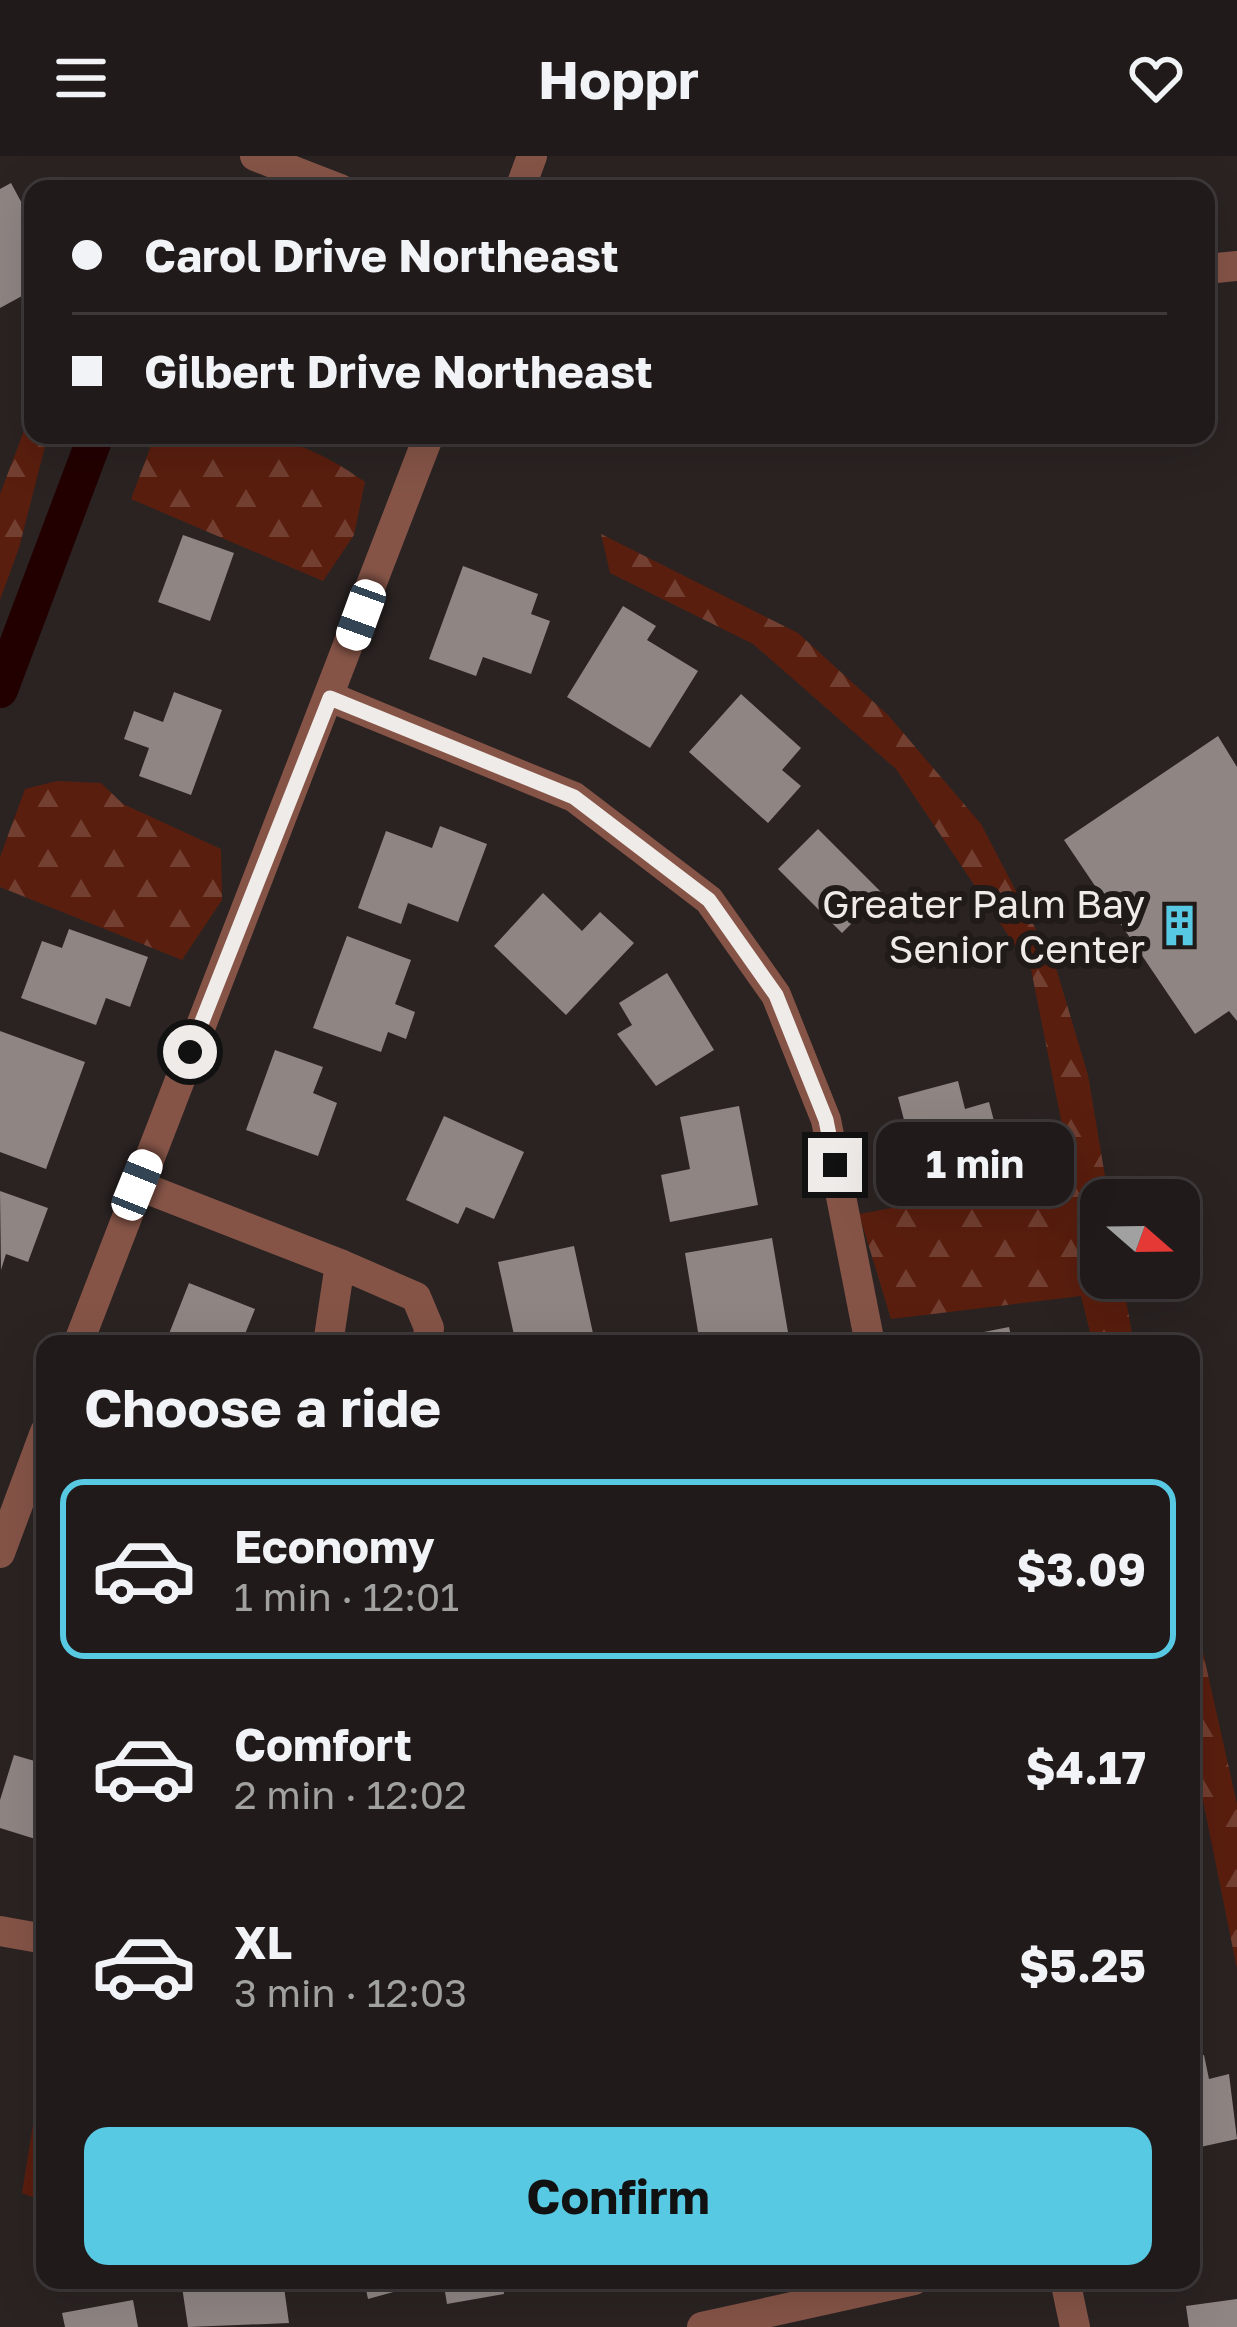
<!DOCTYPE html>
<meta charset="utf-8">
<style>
body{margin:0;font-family:"Golos Text",sans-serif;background:#282323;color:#f1f3f6;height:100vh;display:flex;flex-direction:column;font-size:45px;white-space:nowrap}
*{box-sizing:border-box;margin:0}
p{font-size:39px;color:#a2a1a2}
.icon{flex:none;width:66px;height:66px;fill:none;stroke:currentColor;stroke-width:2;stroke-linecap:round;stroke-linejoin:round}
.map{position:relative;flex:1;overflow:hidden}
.panel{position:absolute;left:36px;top:1179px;width:1164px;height:954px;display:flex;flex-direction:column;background:#201a1a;border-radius:24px;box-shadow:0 12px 48px #0002,0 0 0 3px #3d3839}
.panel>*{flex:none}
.guide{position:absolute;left:24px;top:24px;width:1191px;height:264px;border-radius:24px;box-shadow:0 12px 48px #0002,0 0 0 3px #3d3839;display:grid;align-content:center;height:264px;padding:0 48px;background:#201a1a}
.needle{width:78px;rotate:110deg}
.buttons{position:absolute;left:1080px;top:1023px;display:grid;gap:24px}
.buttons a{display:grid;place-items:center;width:120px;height:120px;border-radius:24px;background:#201a1a;box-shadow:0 12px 48px #0002,0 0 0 3px #3d3839;font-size:60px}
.end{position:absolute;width:54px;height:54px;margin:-27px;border:15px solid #efebe9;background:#111;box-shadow:0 0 0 6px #111}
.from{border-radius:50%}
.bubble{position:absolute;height:84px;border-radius:24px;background:#201a1a;box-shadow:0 12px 48px #0002,0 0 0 3px #3d3839;font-size:39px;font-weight:700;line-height:84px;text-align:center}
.car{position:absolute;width:36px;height:72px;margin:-36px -18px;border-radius:15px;box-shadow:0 0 9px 3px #0007;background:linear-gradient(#fff 24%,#345 0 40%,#fff 0 76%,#345 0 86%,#fff 0)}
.guide b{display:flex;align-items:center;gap:42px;height:114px;font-size:45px}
.guide b+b{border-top:3px solid #3d3839}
.guide i{width:30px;height:30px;background:#f1f3f6}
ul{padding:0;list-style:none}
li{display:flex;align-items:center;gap:36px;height:180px;margin:0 24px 18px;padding:0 24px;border:6px solid transparent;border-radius:24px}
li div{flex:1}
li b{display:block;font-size:45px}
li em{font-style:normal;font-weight:700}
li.current{border-color:#58c9e3}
li>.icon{width:108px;height:108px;stroke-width:1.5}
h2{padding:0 48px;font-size:54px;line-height:144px}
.primary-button{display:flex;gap:24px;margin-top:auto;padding:24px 48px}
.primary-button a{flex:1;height:138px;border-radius:24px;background:#58c9e3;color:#111;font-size:48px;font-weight:700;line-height:138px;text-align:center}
header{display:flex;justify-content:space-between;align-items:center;height:156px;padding:0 48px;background:#201a1a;font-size:54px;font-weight:700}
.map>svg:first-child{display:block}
.forest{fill:url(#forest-firs)}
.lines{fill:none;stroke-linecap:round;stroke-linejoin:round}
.canal{stroke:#230000;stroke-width:36}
.building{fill:#8f8684}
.minor{stroke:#855447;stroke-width:30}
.route{stroke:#efebe9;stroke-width:15}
.labels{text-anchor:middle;stroke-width:12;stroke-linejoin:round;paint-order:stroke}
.poi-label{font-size:39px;fill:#efebe9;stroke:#201a18;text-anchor:end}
</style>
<header><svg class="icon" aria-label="menu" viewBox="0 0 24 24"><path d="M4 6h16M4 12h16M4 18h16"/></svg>Hoppr<svg class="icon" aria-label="heart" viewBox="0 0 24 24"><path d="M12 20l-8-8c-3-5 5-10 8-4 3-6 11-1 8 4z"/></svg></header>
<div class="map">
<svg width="1237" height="2171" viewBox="0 0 1237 2171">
<defs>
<pattern id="forest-firs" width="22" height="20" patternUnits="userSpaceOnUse" patternTransform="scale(3)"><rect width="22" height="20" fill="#5a1e0e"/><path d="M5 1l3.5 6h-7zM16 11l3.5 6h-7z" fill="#723f31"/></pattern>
</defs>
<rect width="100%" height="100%" fill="#2a2322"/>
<g class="forest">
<path d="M 27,267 L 33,270 L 33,279 L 48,279 L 19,392 L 0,444 L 0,338 Z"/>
<path d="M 155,279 C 246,279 287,270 365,326 L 354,379 L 323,425 L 131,343 Z"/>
<path d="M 601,378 L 798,477 L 888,559 L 981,668 L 1056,812 L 1088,919 L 1109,1044 L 1101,1044 L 1101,1122 L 1122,1122 L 1134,1188 L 1093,1188 L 1081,1140 L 891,1163 L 859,1058 L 1072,1019 L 1031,813 L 896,613 L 753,488 L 610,417 Z"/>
<path d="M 57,625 L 101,627 L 123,648 L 221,693 L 222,744 L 182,804 L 0,731 L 0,701 L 25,633 Z"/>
<path d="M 1191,1443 L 1237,1648 L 1237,1813 L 1191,1585 Z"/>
<path d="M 45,1894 L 45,2046 L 22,2037 Z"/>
</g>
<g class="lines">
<path class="canal" d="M 0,534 L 96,279"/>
</g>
<g class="building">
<path d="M 11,27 L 33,68 L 33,134 L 0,152 L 0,33 Z"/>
<path d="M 183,379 L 234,397 L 210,465 L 158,446 Z"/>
<path d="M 463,410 L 538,438 L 531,458 L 550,465 L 531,518 L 483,501 L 476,520 L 429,503 Z"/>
<path d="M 623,450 L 656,470 L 647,484 L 698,515 L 650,592 L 567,541 Z"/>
<path d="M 174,536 L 222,554 L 191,639 L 139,620 L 149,592 L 124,583 L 134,555 L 163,566 Z"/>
<path d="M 741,538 L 801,592 L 782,614 L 801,630 L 768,667 L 689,596 Z"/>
<path d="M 1218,580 L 1237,611 L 1237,865 L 1229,855 L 1195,878 L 1064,684 Z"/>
<path d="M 440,670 L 487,688 L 458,766 L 408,747 L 401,768 L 358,752 L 386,675 L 432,692 Z"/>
<path d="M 818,673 L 882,737 L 842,777 L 778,713 Z"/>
<path d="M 543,737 L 582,775 L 600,756 L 634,787 L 566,859 L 494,790 Z"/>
<path d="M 69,773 L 148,801 L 130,851 L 106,842 L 96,869 L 21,842 L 42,785 L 62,792 Z"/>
<path d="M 347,780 L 411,804 L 395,848 L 415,856 L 406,883 L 388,876 L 381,896 L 313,872 Z"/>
<path d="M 667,817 L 714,894 L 656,930 L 617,878 L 632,869 L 619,847 Z"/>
<path d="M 0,875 L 85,906 L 46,1013 L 0,996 Z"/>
<path d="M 275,894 L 323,911 L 313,937 L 337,947 L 318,1000 L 246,974 Z"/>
<path d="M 958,925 L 965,953 L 989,946 L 1004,1003 L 920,1025 L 898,941 Z"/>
<path d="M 739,950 L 758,1049 L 670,1066 L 661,1019 L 690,1013 L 680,961 Z"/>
<path d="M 444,960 L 524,996 L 494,1063 L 466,1051 L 458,1068 L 406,1044 Z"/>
<path d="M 0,1035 L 48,1052 L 28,1106 L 6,1098 L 1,1114 Z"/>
<path d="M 772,1082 L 790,1188 L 700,1188 L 685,1097 Z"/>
<path d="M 574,1090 L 594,1182 L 516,1188 L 498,1106 Z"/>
<path d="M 189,1127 L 255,1153 L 241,1188 L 165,1188 Z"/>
<path d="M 1009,1171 L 1013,1188 L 950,1188 L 949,1183 Z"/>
<path d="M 14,1599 L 45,1608 L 45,1686 L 0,1672 L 0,1644 Z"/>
<path d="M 1204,1899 L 1209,1923 L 1229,1918 L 1237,1983 L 1191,1993 L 1191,1902 Z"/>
<path d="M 181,2124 L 283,2124 L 289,2167 L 188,2171 Z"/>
<path d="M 364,2124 L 406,2124 L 408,2132 L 368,2143 Z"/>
<path d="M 443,2124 L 502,2124 L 504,2138 L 447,2148 Z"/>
<path d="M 1237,2143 L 1237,2171 L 1189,2171 L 1186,2150 Z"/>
<path d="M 133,2144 L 138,2171 L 65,2171 L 62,2157 Z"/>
</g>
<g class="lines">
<g class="minor">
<path d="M 255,0 L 340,33"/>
<path d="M 520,33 L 532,0"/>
<path d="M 1206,113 L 1237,110"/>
<path d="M 330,541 L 574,641 L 709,744 L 776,839 L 826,964 L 870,1188"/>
<path d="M 137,1029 L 340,1108"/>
<path d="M 78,1188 L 429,279"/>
<path d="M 328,1188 L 340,1108 L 416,1141 L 429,1172 L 427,1188"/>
<path d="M 0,1397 L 45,1276"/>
<path d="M 0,1775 L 45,1783"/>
<path d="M 1065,2124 L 1075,2171"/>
<path d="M 702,2171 L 914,2124"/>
</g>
</g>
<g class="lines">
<path class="route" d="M 190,896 L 330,542 L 574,641 L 709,744 L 776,839 L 826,964 L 835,1009"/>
</g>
<defs>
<symbol id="building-bare" viewBox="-9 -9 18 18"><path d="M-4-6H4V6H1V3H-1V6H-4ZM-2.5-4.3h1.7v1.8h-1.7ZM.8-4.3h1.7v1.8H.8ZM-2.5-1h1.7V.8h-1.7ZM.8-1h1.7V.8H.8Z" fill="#58c9e3" stroke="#201a18" stroke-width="2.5" paint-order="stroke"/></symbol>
</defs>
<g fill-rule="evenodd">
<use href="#building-bare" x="1150" y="740" width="59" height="59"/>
</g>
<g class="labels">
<g class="poi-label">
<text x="1145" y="762">Greater Palm Bay<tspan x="1145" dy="45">Senior Center</tspan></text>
</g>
</g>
</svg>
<div class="buttons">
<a><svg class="needle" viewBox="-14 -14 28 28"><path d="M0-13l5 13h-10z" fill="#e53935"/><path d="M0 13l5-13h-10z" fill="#a2a1a2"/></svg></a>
</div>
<i class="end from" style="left:190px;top:896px"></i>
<i class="end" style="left:835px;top:1009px"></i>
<div class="bubble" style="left:876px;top:966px;width:198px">1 min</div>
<i class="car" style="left:361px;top:459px;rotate:200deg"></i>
<i class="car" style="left:137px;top:1029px;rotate:22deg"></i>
<div class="guide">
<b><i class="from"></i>Carol Drive Northeast</b>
<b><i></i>Gilbert Drive Northeast</b>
</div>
<section class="panel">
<h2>Choose a ride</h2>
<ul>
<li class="current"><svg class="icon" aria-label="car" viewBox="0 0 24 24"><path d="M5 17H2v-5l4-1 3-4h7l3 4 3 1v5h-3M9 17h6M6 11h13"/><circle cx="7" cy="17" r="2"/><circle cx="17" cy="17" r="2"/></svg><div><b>Economy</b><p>1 min · 12:01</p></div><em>$3.09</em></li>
<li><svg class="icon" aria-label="car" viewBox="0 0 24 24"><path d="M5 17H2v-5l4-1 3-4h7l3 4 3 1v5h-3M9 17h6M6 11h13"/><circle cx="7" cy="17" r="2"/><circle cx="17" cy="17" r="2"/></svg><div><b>Comfort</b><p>2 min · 12:02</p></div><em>$4.17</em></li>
<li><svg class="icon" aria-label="car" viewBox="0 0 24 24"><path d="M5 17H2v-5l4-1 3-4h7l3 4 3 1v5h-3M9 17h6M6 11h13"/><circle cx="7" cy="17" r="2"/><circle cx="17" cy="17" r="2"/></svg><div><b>XL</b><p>3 min · 12:03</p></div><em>$5.25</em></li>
</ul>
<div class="primary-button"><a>Confirm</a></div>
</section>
</div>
